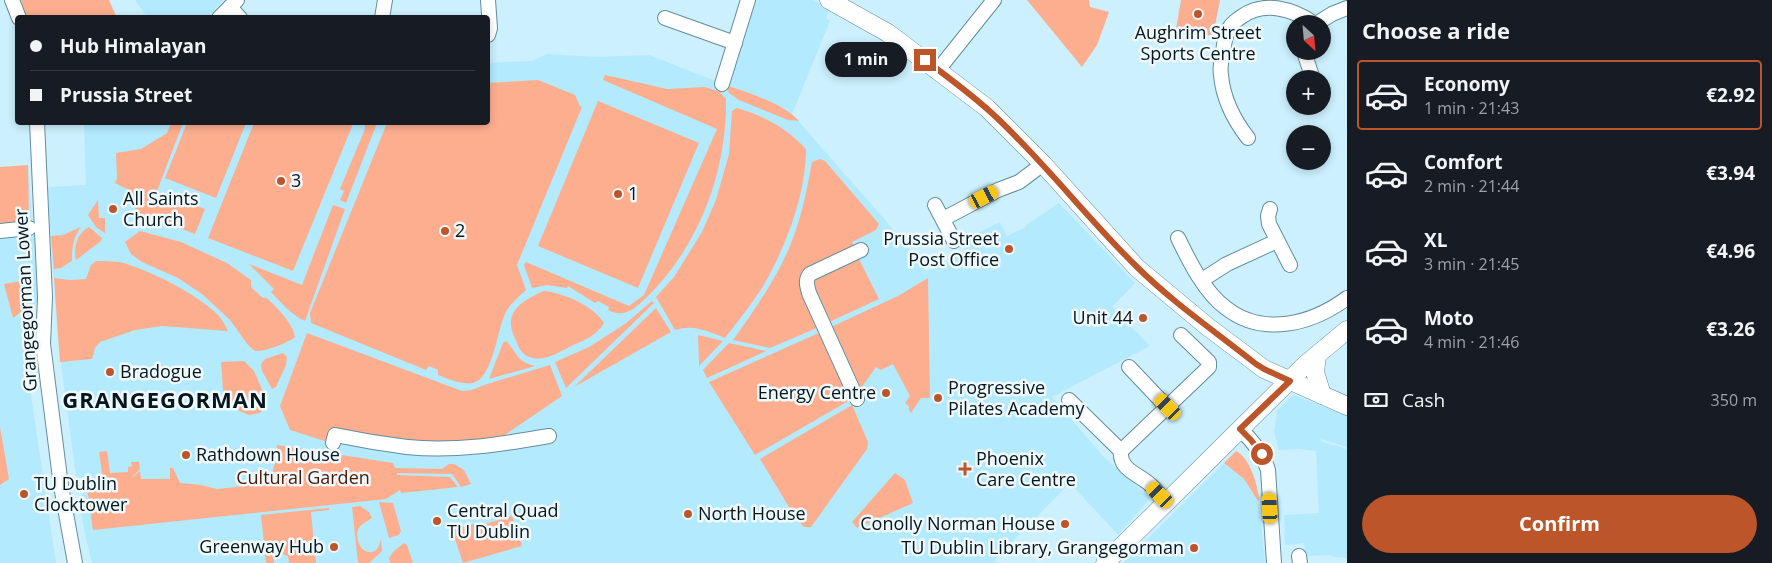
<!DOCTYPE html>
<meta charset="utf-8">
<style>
body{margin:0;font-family:"Open Sans",sans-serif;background:#242831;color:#f1f3f6;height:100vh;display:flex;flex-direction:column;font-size:19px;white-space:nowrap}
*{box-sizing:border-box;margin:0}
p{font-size:16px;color:#9ea1a6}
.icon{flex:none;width:28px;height:28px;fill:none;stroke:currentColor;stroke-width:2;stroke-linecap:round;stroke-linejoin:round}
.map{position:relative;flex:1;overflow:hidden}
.details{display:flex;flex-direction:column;background:#171b24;width:425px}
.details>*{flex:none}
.hud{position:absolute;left:15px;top:15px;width:475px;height:110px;border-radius:5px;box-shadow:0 2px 8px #0003;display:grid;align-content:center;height:110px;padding:0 15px;background:#171b24}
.needle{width:32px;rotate:154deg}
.fabs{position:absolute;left:1286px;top:15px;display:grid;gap:10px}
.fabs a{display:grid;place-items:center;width:45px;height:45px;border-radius:50%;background:#171b24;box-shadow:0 2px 8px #0003;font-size:25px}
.end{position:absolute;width:22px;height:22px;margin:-11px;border:6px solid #bc562a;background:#fff;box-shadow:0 0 0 2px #fff}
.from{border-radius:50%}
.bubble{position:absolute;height:35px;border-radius:18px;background:#171b24;box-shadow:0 2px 8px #0003;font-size:16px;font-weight:700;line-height:35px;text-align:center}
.car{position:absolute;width:15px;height:30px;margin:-15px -8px;border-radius:6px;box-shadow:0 0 4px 1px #0007;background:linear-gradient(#f5c518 24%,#345 0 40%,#f5c518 0 76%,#345 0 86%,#f5c518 0)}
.hud b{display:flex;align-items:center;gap:18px;height:48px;font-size:19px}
.hud b+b{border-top:1px solid #363941}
.hud i{width:12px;height:12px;background:#f1f3f6}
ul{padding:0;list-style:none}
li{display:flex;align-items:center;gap:15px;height:70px;margin:0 10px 8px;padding:0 5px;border:2px solid transparent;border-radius:5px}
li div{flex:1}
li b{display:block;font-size:19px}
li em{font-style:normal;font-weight:700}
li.active{border-color:#bc562a}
li>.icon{width:45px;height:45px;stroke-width:1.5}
h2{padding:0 15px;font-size:22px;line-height:60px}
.pay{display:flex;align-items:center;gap:12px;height:55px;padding:0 15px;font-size:19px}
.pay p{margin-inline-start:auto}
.cta{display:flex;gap:10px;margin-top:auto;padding:10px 15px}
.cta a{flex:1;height:58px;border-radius:30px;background:#bc562a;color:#fff;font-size:20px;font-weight:700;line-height:58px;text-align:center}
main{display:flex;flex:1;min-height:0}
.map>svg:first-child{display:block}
.built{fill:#b4eafe}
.green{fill:#fdae8f}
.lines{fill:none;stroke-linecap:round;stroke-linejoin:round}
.minor-casing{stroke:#638d9c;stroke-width:16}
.major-casing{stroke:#638d9c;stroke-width:19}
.minor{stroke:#fff;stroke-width:14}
.major{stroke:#fff;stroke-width:18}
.route{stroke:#bc562a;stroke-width:6}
.poi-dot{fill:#bc562a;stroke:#eff8fb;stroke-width:2}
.labels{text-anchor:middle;stroke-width:5;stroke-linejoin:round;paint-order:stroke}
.poi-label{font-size:18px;fill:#06161c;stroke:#eff8fb;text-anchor:start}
.street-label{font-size:18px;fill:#06161c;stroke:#eff8fb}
.park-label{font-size:18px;fill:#4c1a03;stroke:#eff8fb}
.district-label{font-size:22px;font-weight:bold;letter-spacing:1px;fill:#06161c;stroke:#eff8fb}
</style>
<main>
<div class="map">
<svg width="1347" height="563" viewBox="0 0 1347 563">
<rect width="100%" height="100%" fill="#ccf0fd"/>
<g class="built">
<path d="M 135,0 L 224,0 L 206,18 L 147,17 Z"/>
<path d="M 750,0 L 813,0 L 830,8 L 826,18 L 830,21 L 792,114 L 886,221 L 926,271 L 935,268 L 966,252 L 961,241 L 1000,222 L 1007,236 L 1026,227 L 1026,225 L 1059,203 L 1135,283 L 1112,307 L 1150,346 L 1052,397 L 1104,457 L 1150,498 L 1118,535 L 1070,483 L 996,558 L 995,563 L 92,563 L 84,530 L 79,499 L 83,493 L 82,487 L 82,481 L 76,476 L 58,342 L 47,187 L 86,185 L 84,123 L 488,122 L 488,63 L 531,61 L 547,54 L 597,57 L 649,55 L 741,91 L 727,84 L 752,14 L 746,11 Z"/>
<path d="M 28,165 L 38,299 L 23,325 L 28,375 L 56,563 L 0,563 L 0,171 L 27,171 Z"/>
<path d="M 1293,395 L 1347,416 L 1347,447 L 1321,439 L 1320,441 L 1347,449 L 1347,558 L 1334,557 L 1329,555 L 1306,556 L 1304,543 L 1285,545 L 1284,515 L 1319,513 L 1316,451 L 1299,449 L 1279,450 L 1274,432 L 1277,411 Z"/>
<path d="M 1224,463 L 1244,479 L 1259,504 L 1265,563 L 1123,563 Z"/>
</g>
<g class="green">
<path d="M 21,0 L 109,0 L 116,16 L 26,17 Z"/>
<path d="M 1027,0 L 1089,0 L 1090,7 L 1109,12 L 1097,45 L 1082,67 Z"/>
<path d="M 1181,0 L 1220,0 L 1213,36 L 1176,29 Z"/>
<path d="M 605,75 L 667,89 L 705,87 L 720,92 L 726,99 C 727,172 699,246 647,297 C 635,308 625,319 608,310 L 609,307 L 598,301 L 595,303 L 568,286 L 567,288 L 547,285 L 532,288 L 524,265 L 526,262 L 629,306 L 644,295 L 717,129 L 603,80 Z"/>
<path d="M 538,80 L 575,95 L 580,106 L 582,107 L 517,265 L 526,290 C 520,296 511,303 507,310 C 497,326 494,378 473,383 C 462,385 448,379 438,375 L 438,370 L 429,366 L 426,370 L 311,323 L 310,313 L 387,123 L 488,122 L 488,83 Z"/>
<path d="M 726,85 C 750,94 781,102 799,121 L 788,120 L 739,100 L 729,93 Z"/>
<path d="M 598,101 L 699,143 L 638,288 L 538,246 Z"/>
<path d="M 737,108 C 764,116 787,128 806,149 C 806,195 785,249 762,288 C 751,305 738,321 725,338 C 707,331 695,324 675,330 L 656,297 L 674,277 L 702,232 L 716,200 L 729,154 L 732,111 Z"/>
<path d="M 171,123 L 183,123 L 157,191 L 205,209 L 195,234 L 148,216 L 138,218 L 129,190 L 115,183 L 117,178 L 116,153 L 141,149 L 167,133 Z"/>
<path d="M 244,123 L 246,123 L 216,198 L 165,178 L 187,123 Z"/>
<path d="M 350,123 L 353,124 L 293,271 L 208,238 L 254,123 Z"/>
<path d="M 365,123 L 377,123 L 346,203 L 340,200 L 344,191 L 340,189 L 365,129 Z"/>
<path d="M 820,159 L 825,161 L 879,224 L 876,230 L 852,242 L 854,246 L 803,270 L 800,288 L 819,327 L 770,348 L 733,340 C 755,309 778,277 792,241 C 802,215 807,189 812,162 Z"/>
<path d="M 28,165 L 29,223 L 0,227 L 0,167 Z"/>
<path d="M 98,200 L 99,218 L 105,218 L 105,233 L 96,227 L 88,215 Z"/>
<path d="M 333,205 L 345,209 L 305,321 C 291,315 282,303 271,292 L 274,289 L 249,264 L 302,285 Z"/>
<path d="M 81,227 C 73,237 72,248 72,261 L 61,268 L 54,269 L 51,236 L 63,235 Z"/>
<path d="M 89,227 L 102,238 L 101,241 L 76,260 C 73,248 77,233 89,227 Z"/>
<path d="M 140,231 L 181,242 L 227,263 L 251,280 L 251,287 L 263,298 L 267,298 C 277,308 293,323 295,337 C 288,343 264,352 255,351 L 248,345 L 230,320 L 202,294 L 178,278 L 142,262 L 131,254 L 125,242 Z"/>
<path d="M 859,259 L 879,299 L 827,323 L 816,298 L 815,280 L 819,277 Z"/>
<path d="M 96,261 C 104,261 112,261 119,262 C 146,268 199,295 218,315 C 222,319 225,325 228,331 L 162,326 L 135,330 L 100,342 L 95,348 L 92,359 L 60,362 L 54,278 L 70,280 L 86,279 L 91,265 Z"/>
<path d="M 928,278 L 930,398 L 921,398 L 911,413 L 909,410 L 909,406 L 905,403 L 910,396 L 893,364 L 881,370 L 876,367 L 859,391 L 829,328 L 898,296 Z"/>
<path d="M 27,280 C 29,299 30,307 13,318 L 4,284 Z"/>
<path d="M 544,291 C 564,293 594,306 604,323 C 598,334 584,341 573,345 C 562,351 545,361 533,358 C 525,357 519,350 517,343 C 514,336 510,328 511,320 C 513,305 532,296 544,291 Z"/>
<path d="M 652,301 L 654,303 L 566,388 L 555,362 L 589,347 L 625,324 Z"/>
<path d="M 656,308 L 671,332 L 574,387 Z"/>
<path d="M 821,332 L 850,400 L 755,455 L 709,382 Z"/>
<path d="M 307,333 L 462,391 L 472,390 L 484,385 L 550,365 L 562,396 L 496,441 L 455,444 L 328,442 L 290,430 L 280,406 Z"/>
<path d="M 698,335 L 723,341 L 699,366 L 699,362 Z"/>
<path d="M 506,341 C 518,353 515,361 535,366 L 489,379 L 503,343 Z"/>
<path d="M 729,343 L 766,351 L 707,378 L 703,370 Z"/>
<path d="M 283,353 L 287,357 L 286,365 L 276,387 L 272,389 L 262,371 L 261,364 L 265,359 Z"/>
<path d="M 244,361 L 254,371 L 267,401 L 267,405 L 260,413 L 249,415 L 224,404 L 221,362 Z"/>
<path d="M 852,405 L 868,442 L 867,449 L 811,527 L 804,527 L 795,517 L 760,459 Z"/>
<path d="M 0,427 L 9,479 L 0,485 Z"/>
<path d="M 277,445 L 393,463 L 395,468 L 442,469 L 449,464 L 454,464 L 464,470 L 471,484 L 461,487 L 452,474 L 397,473 L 397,475 L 450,477 L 458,487 L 401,493 L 400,490 L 386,499 L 93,530 L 86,480 L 103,479 L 99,452 L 107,451 L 110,473 L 128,472 L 128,467 L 132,466 L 131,462 L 139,462 L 140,469 L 130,479 L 140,471 L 141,479 L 170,479 L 170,468 L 173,468 L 180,483 L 201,485 L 217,489 L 245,486 L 247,483 L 266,478 L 272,473 L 276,460 Z"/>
<path d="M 1236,451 C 1250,458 1258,485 1259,500 L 1258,501 L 1244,479 L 1224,463 Z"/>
<path d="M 895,473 L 905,480 L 913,503 L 857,528 L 852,522 Z"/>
<path d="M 379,502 L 393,503 L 401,531 L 399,535 L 389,538 Z"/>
<path d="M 360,506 L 369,512 L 372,518 C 368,521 362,523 359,528 C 353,538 363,559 376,550 C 379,548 380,542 381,539 L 382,551 L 369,563 L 358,563 L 352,507 Z"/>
<path d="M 329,508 L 329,510 L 311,512 L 316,563 L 289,563 L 288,556 L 273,551 L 274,563 L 266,563 L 261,515 Z"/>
<path d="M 512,516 L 522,546 L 463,563 L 452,530 L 481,522 L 482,525 Z"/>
<path d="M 404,543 L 407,545 L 413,563 L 390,563 L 389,558 L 393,552 Z"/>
</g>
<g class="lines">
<defs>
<g id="minor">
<path d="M 12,0 L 19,18"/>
<path d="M 230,7 L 240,18"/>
<path d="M 219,18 L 237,0"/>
<path d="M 382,18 L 385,0"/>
<path d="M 665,18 L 735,43"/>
<path d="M 1316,24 L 1332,14 L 1347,8"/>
<path d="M 488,35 L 490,28 L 488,0"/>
<path d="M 1305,51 L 1305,55 L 1313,79"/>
<path d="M 938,70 L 994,0"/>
<path d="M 722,84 L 748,0"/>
<path d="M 37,122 L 45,297 L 43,344 L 61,486 L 75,563"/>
<path d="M 1248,138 C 1234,120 1223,98 1221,75 C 1220,68 1221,60 1223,53 C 1224,44 1225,34 1230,27 C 1232,23 1237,20 1241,17 C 1264,0 1293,9 1315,24"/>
<path d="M 935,205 L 954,241"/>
<path d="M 1270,209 L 1268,216 L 1269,224 L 1290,265"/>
<path d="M 943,219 L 998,190 L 1019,182 L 1043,164"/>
<path d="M 0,231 L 29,228"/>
<path d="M 1178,238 C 1189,261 1205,293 1226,308 C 1263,337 1312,324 1347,298"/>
<path d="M 1202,280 L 1227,264 L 1277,241"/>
<path d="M 1129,367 L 1167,407"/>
<path d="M 857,399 L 809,293 C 807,285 805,280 810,274 L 861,250"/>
<path d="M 1069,400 L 1121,451"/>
<path d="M 1240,429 C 1253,441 1263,453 1268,470 L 1274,563"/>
<path d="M 333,443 L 335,435 C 359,440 383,444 407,447 C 455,452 503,444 549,436"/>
<path d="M 1165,503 C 1160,495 1154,487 1147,482 C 1135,473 1119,468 1121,451 L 1209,367 L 1209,362 L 1181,335"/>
<path d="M 1299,556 L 1300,563"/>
</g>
<g id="major">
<path d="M 829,0 L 888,33 L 987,108 L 1043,164 L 1137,268 L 1208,327 L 1264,369 L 1347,406"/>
<path d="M 1317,355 L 1315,372 L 1322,395"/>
<path d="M 1105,563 L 1305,365 L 1347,330"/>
</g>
</defs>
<use href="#minor" class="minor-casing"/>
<use href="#major" class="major-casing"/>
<use href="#minor" class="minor"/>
<use href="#major" class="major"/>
</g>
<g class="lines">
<path class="route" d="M 925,60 C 949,78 974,96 996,117 C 1046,164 1087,218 1136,266 C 1172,302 1216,332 1256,364 L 1264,369 L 1290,381 L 1240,429 L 1251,440 L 1262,454"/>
</g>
<g class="poi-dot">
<circle cx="1198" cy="14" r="5"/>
<circle cx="281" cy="181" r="5"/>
<circle cx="618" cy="194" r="5"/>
<circle cx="113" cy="209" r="5"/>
<circle cx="445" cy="231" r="5"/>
<circle cx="1009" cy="249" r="5"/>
<circle cx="1143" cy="318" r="5"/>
<circle cx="110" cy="372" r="5"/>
<circle cx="886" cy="393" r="5"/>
<circle cx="938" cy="398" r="5"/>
<circle cx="186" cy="455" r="5"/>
<path d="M962.5 461.5h5v5h5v5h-5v5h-5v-5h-5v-5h5z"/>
<circle cx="24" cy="494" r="5"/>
<circle cx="688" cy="514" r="5"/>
<circle cx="437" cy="521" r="5"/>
<circle cx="1065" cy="524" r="5"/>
<circle cx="334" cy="547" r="5"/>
<circle cx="1194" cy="548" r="5"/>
</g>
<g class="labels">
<g class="poi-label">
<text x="1198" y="39" text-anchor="middle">Aughrim Street<tspan x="1198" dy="21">Sports Centre</tspan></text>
<text x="291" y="187">3</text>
<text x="628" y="200">1</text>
<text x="123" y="205">All Saints<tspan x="123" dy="21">Church</tspan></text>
<text x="455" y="237">2</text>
<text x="999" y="245" text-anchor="end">Prussia Street<tspan x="999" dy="21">Post Office</tspan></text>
<text x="1133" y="324" text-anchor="end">Unit 44</text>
<text x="120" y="378">Bradogue</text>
<text x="948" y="394">Progressive<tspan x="948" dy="21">Pilates Academy</tspan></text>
<text x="876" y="399" text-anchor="end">Energy Centre</text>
<text x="196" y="461">Rathdown House</text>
<text x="976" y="465">Phoenix<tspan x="976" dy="21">Care Centre</tspan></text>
<text x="34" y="490">TU Dublin<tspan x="34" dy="21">Clocktower</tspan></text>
<text x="447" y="517">Central Quad<tspan x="447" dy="21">TU Dublin</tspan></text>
<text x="698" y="520">North House</text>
<text x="1055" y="530" text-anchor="end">Conolly Norman House</text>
<text x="324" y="553" text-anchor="end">Greenway Hub</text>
<text x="1184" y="554" text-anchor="end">TU Dublin Library, Grangegorman</text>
</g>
<g class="street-label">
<text transform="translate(26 300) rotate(-93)" y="6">Grangegorman Lower</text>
</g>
<g class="park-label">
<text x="303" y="484">Cultural Garden</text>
</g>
<g class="district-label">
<text x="165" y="408">GRANGEGORMAN</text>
</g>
</g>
</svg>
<div class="fabs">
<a><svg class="needle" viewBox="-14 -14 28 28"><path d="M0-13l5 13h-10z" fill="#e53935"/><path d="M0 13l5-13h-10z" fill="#9ea1a6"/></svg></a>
<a>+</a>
<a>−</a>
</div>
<i class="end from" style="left:1262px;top:454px"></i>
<i class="end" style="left:925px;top:60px"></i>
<div class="bubble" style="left:825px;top:42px;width:82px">1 min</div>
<i class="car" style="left:984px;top:197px;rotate:63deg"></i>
<i class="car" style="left:1168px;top:407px;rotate:316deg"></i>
<i class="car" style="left:1160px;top:495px;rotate:315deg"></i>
<i class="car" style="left:1270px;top:508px;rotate:357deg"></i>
<div class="hud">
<b><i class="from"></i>Hub Himalayan</b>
<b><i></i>Prussia Street</b>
</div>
</div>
<section class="details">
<h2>Choose a ride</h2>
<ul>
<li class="active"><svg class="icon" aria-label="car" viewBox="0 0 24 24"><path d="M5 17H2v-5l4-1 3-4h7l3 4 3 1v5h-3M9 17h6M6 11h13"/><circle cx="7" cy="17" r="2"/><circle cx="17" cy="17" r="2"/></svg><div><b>Economy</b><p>1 min · 21:43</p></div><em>€2.92</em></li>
<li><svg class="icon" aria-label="car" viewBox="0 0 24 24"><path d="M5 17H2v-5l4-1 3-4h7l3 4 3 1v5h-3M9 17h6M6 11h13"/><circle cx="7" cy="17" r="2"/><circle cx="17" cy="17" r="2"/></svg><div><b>Comfort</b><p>2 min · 21:44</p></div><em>€3.94</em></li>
<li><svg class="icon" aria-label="car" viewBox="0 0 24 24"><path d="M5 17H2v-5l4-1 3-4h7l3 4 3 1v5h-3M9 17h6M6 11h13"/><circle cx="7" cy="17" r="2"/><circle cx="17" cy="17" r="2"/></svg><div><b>XL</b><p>3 min · 21:45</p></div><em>€4.96</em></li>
<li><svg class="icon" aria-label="car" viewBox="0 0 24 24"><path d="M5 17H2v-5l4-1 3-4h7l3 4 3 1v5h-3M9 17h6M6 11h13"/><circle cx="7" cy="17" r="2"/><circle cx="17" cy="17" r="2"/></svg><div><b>Moto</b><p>4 min · 21:46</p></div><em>€3.26</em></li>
</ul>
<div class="pay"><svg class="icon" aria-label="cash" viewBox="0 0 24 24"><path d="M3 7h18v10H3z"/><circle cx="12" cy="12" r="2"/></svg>Cash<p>350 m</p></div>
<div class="cta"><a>Confirm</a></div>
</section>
</main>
